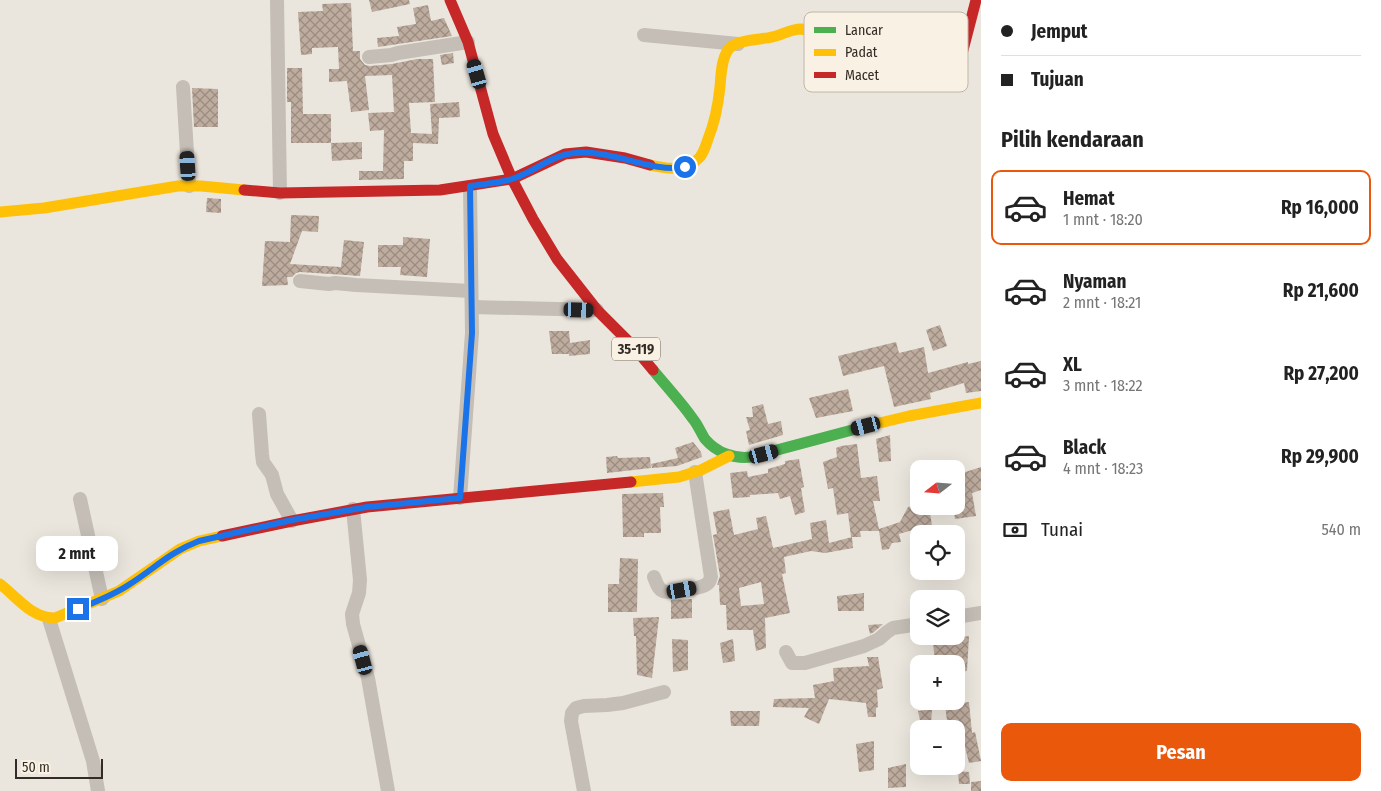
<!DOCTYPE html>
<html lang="id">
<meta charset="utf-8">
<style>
body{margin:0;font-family:"Fira Sans Condensed",sans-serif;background:#f2f2f2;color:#222;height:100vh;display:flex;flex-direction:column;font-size:19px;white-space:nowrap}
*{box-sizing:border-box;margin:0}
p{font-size:16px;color:#767676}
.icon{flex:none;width:28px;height:28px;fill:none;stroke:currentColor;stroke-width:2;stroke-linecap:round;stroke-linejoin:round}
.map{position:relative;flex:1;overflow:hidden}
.sheet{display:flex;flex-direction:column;background:#fff;width:400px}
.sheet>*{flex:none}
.hud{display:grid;align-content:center;height:110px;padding:0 20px;background:#fff}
.needle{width:32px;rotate:253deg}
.buttons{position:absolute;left:910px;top:460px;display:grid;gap:10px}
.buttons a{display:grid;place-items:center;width:55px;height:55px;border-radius:10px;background:#fff;box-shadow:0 5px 20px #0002;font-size:25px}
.scale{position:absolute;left:15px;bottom:12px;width:88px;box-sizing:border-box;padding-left:5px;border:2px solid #332b25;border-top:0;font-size:14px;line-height:18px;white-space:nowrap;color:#332b25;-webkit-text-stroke:4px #f9f1e3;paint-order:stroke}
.end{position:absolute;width:22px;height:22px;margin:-11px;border:6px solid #1a73e8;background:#fff;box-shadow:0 0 0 2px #fff}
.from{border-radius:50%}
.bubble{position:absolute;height:35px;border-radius:10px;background:#fff;box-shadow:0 5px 20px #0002;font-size:16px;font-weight:700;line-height:35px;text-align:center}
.car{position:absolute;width:15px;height:30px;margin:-15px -8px;border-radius:6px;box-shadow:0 0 4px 1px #0007;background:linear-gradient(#222 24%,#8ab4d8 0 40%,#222 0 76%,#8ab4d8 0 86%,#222 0)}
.hud b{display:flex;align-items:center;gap:18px;height:48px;font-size:19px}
.hud b+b{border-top:1px solid #e0e0e0}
.hud i{width:12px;height:12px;background:#222}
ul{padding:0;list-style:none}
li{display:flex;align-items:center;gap:15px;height:75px;margin:0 10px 8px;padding:0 10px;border:2px solid transparent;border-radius:10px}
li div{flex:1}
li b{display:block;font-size:19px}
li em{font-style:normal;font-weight:700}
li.active{border-color:#ea580c}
li>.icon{width:45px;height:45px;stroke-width:1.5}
h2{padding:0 20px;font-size:22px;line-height:60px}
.pay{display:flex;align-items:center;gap:12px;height:55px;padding:0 20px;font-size:19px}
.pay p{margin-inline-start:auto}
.action{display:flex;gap:10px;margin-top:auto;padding:10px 20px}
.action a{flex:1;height:58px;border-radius:10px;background:#ea580c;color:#fff;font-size:20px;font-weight:700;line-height:58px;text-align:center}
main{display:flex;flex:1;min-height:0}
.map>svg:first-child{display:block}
.building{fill:url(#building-cross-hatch);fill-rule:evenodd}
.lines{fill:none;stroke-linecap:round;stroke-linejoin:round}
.street{stroke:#c4beb6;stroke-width:14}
.fast{stroke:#4caf50;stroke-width:11}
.slow{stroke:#ffc107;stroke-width:11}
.jam{stroke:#c62828;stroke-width:11}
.route{stroke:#1a73e8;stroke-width:6}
.labels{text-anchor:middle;stroke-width:4;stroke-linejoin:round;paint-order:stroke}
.shield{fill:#f9f1e3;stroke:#6e665e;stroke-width:1}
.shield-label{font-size:14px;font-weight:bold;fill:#332b25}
.key{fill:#f9f1e3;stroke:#beb6aa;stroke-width:1}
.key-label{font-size:14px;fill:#332b25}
</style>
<main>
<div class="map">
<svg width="981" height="791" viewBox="0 0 981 791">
<defs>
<pattern id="building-cross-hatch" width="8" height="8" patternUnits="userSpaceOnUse" patternTransform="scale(1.25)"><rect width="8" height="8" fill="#beac9e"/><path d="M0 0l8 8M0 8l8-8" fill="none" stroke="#9b8c81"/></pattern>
</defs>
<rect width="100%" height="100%" fill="#ebe6dd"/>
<g class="building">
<path d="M 369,0 L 409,0 L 410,4 L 372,12 Z"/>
<path d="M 351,3 L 353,51 L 360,51 L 360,59 L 365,65 L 370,66 L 392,64 L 417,59 L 433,59 L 435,102 L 409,103 L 411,133 L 432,134 L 430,104 L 459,102 L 460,117 L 439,118 L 438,144 L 413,143 L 413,161 L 404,161 L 404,179 L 359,180 L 359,171 L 383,171 L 384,130 L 370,131 L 368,113 L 394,112 L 392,75 L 365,76 L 369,110 L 351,112 L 347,81 L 329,82 L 329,69 L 339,69 L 338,47 L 312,48 L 312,54 L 301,55 L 298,12 L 323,11 L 322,4 Z"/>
<path d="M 428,5 L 431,21 L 444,18 L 452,36 L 378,47 L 377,38 L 399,36 L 397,27 L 416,24 L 413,8 Z"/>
<path d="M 453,53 L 454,63 L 442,65 L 440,55 Z"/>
<path d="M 287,68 L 302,68 L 303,114 L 331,114 L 331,143 L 291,143 L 291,102 L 287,102 Z"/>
<path d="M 192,88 L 218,89 L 218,127 L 194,127 Z"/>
<path d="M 362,142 L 362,159 L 332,161 L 331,143 Z"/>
<path d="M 207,198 L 221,199 L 221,213 L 206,212 Z"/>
<path d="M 291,215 L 319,216 L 318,232 L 302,231 L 290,264 L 341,267 L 344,240 L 364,242 L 360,276 L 300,272 L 296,273 L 292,277 L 287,277 L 288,285 L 262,286 L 265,241 L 290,242 Z"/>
<path d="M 403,237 L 430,239 L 427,277 L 400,275 L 401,267 L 378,267 L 378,245 L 403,245 Z"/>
<path d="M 940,325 L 947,346 L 933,351 L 926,330 Z"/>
<path d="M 549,331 L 569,331 L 570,343 L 590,340 L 590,354 L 569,356 L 569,354 L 552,354 Z"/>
<path d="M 896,342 L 899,353 L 924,347 L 928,373 L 968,362 L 968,364 L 981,361 L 981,391 L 966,393 L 964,383 L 930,393 L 931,399 L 894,407 L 884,366 L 843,376 L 838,356 Z"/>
<path d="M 848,389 L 853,411 L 816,418 L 809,398 Z"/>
<path d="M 763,404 L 768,424 L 781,421 L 783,435 L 749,445 L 746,431 L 750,430 L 746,417 L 753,417 L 752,407 Z"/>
<path d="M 890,435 L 891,461 L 879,462 L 876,439 Z"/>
<path d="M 693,442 L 701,452 L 702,457 L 677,466 L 652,468 L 651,464 L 678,458 L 675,448 Z"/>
<path d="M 857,444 L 861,478 L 877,476 L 880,501 L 873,501 L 879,529 L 900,522 L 908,507 L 919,504 L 919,506 L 929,506 L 932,526 L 916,529 L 899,534 L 901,542 L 892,543 L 889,549 L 882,550 L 879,531 L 860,531 L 861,537 L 851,537 L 848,513 L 837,515 L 833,488 L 828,489 L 823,462 L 837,457 L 836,448 L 841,446 Z"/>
<path d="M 617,456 L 618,458 L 650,457 L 651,468 L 607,473 L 606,457 Z"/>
<path d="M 799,459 L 804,487 L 801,488 L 805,512 L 795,515 L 790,496 L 780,499 L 778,493 L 750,495 L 750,497 L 733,498 L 730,473 L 747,471 L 748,477 L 768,473 L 768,469 L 785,464 L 785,461 Z"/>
<path d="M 981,467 L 981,490 L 972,493 L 976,516 L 955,519 L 953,506 L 956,506 L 956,475 Z"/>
<path d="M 663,493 L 664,507 L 660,507 L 661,533 L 644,533 L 644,537 L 623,537 L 622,494 Z"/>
<path d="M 729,509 L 734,535 L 758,529 L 756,518 L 766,516 L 773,548 L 812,539 L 810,523 L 826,520 L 829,543 L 852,537 L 853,548 L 825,553 L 811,551 L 784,557 L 786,573 L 782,574 L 790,613 L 765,618 L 766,648 L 756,651 L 753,630 L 727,630 L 726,605 L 720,605 L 719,585 L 717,585 L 720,576 L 713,535 L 717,534 L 713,512 ZM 761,582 L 764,604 L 741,606 L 739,588 Z"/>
<path d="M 620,558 L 638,559 L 637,612 L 608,612 L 608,584 L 619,584 Z"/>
<path d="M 864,593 L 864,611 L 838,611 L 837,596 Z"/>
<path d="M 692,599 L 692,618 L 671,619 L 671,600 Z"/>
<path d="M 659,617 L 652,678 L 637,675 L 636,636 L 634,636 L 633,618 Z"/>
<path d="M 883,624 L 874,632 L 870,634 L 868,625 Z"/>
<path d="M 969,636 L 967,671 L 957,672 L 956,661 L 935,662 L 933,642 L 962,637 Z"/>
<path d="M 672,639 L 688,640 L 688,670 L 673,672 Z"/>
<path d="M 733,639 L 735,661 L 723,663 L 720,643 Z"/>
<path d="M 867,657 L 878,657 L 883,688 L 877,690 L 878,707 L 876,708 L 876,717 L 868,717 L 866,703 L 829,699 L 819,724 L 804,717 L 809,708 L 773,707 L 774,699 L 815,698 L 813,685 L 834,681 L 833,668 L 869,666 Z"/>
<path d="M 969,702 L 972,733 L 975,732 L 981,761 L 969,763 L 960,727 L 948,728 L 945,705 Z"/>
<path d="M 932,709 L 931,724 L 921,725 L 918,711 Z"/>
<path d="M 730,711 L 760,711 L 759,726 L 731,726 Z"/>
<path d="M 874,741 L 874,770 L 859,772 L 856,744 Z"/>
<path d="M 906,764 L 906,787 L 888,788 L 888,768 Z"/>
<path d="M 958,771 L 969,772 L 970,784 L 959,784 Z"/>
<path d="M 981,781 L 981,791 L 971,791 L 971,782 Z"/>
</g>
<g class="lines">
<g class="street">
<path d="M 277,0 L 280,193"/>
<path d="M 644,35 L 738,44"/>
<path d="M 369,57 L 391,55 L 398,53 L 468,42"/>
<path d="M 183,87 L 189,186"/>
<path d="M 300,281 L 329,284 L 335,283 L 356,285 L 471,291"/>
<path d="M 472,307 L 597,310"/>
<path d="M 259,414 L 262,454 L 263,462 L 272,475 L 277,494 L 292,521"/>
<path d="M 460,498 L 472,333 L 470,187"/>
<path d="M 80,499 L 102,599"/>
<path d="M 353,509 L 360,580 L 359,593 L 352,614 L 353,624 L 368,678 L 388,791"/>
<path d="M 654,577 C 656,582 658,589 663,591 C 669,594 702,588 707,584 C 710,582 710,579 711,577 L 695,472"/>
<path d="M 956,617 L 981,613"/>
<path d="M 49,619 L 93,761 L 98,791"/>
<path d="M 786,652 L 792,663 L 805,663 L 864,646 L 879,639 L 887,632 L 893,628 L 919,624"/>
<path d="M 584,791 L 571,721 L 572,713 L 576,708 L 584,706 L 607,705 L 623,703 L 664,692"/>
</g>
<path class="fast" d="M 653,370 C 666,386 681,402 693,419 C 698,425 701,433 705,439 C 717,453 734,459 751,457 L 871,425"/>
<g class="slow">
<path d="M 650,165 C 667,169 687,172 700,157 C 704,152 706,145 708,139 C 715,122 718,106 720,87 C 721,76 721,60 728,50 C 736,39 760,40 772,37 C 782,35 790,29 801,29 L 891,47"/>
<path d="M 0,212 L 44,208 L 178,186 L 201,186 L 244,190"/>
<path d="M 871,425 L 909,416 L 981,403"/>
<path d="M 631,482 L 679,477 L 701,470 L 729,456"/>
<path d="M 0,584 C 17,597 31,618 55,618 L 119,591 L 180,549 L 199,541 L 222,536"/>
</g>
<g class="jam">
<path d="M 450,0 L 468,42 L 493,134 L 512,179 L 533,219 L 557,259 L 597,310 L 632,345 L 653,370"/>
<path d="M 891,47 L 912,52 L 941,63 L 948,62 L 953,60 L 963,50 L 976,0"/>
<path d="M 244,190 L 280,193 L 440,190 L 512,179 L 565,154 L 586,152 L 625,158 L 650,165"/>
<path d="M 222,536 L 292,521 L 367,507 L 631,482"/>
</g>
</g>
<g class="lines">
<path class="route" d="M 78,609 C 95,602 114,595 130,584 C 155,568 170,552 199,541 L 292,520 L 367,507 L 460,498 L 472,333 L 470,186 C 483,184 499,183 512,179 C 534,172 551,155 575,153 C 612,149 650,173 685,167"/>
</g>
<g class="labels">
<rect class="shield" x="612" y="337.5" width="48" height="23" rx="4"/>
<g class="shield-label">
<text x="636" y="354">35-119</text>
</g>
</g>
<rect x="804" y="12" width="164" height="80" rx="8" class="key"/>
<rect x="814" y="27" width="22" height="6" fill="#4caf50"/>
<rect x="814" y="49" width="22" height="7" fill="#ffc107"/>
<rect x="814" y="72" width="22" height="6" fill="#c62828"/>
<g class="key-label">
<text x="845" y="35">Lancar</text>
<text x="845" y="57">Padat</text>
<text x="845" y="80">Macet</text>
</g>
</svg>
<div class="buttons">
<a><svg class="needle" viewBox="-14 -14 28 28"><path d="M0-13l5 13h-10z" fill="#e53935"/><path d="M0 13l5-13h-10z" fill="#767676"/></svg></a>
<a><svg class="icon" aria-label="locate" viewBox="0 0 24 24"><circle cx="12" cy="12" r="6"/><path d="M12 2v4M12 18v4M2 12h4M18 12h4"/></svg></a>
<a><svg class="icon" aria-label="layers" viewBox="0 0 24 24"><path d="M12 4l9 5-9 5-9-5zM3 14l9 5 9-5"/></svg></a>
<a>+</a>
<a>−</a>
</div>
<div class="scale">50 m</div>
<i class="end from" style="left:685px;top:167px"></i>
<i class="end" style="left:78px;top:609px"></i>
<div class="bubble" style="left:36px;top:536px;width:82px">2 mnt</div>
<i class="car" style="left:477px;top:74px;rotate:344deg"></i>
<i class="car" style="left:188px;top:166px;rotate:356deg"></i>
<i class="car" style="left:579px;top:310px;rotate:92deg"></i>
<i class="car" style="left:866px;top:426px;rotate:255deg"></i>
<i class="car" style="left:764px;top:454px;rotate:75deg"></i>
<i class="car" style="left:682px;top:590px;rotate:80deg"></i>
<i class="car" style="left:363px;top:660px;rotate:345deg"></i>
</div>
<section class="sheet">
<div class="hud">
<b><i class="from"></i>Jemput</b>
<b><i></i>Tujuan</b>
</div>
<h2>Pilih kendaraan</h2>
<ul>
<li class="active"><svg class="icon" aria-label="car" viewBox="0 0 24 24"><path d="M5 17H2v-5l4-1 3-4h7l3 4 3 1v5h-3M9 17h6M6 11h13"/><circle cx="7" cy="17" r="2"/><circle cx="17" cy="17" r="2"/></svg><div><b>Hemat</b><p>1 mnt · 18:20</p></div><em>Rp 16,000</em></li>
<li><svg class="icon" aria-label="car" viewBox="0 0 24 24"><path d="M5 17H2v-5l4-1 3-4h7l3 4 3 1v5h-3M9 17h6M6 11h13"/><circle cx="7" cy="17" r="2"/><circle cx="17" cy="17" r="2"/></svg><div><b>Nyaman</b><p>2 mnt · 18:21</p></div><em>Rp 21,600</em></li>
<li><svg class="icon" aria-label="car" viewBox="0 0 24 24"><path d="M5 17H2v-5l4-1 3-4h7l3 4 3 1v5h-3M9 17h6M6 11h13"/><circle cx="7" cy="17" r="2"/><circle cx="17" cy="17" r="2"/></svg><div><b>XL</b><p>3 mnt · 18:22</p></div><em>Rp 27,200</em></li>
<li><svg class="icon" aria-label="car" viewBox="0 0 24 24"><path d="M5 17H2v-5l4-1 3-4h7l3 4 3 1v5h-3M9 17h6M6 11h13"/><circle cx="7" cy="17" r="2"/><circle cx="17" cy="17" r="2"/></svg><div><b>Black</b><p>4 mnt · 18:23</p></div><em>Rp 29,900</em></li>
</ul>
<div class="pay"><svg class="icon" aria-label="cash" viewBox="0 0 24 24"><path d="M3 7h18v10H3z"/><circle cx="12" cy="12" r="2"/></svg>Tunai<p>540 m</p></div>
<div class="action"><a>Pesan</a></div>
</section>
</main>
